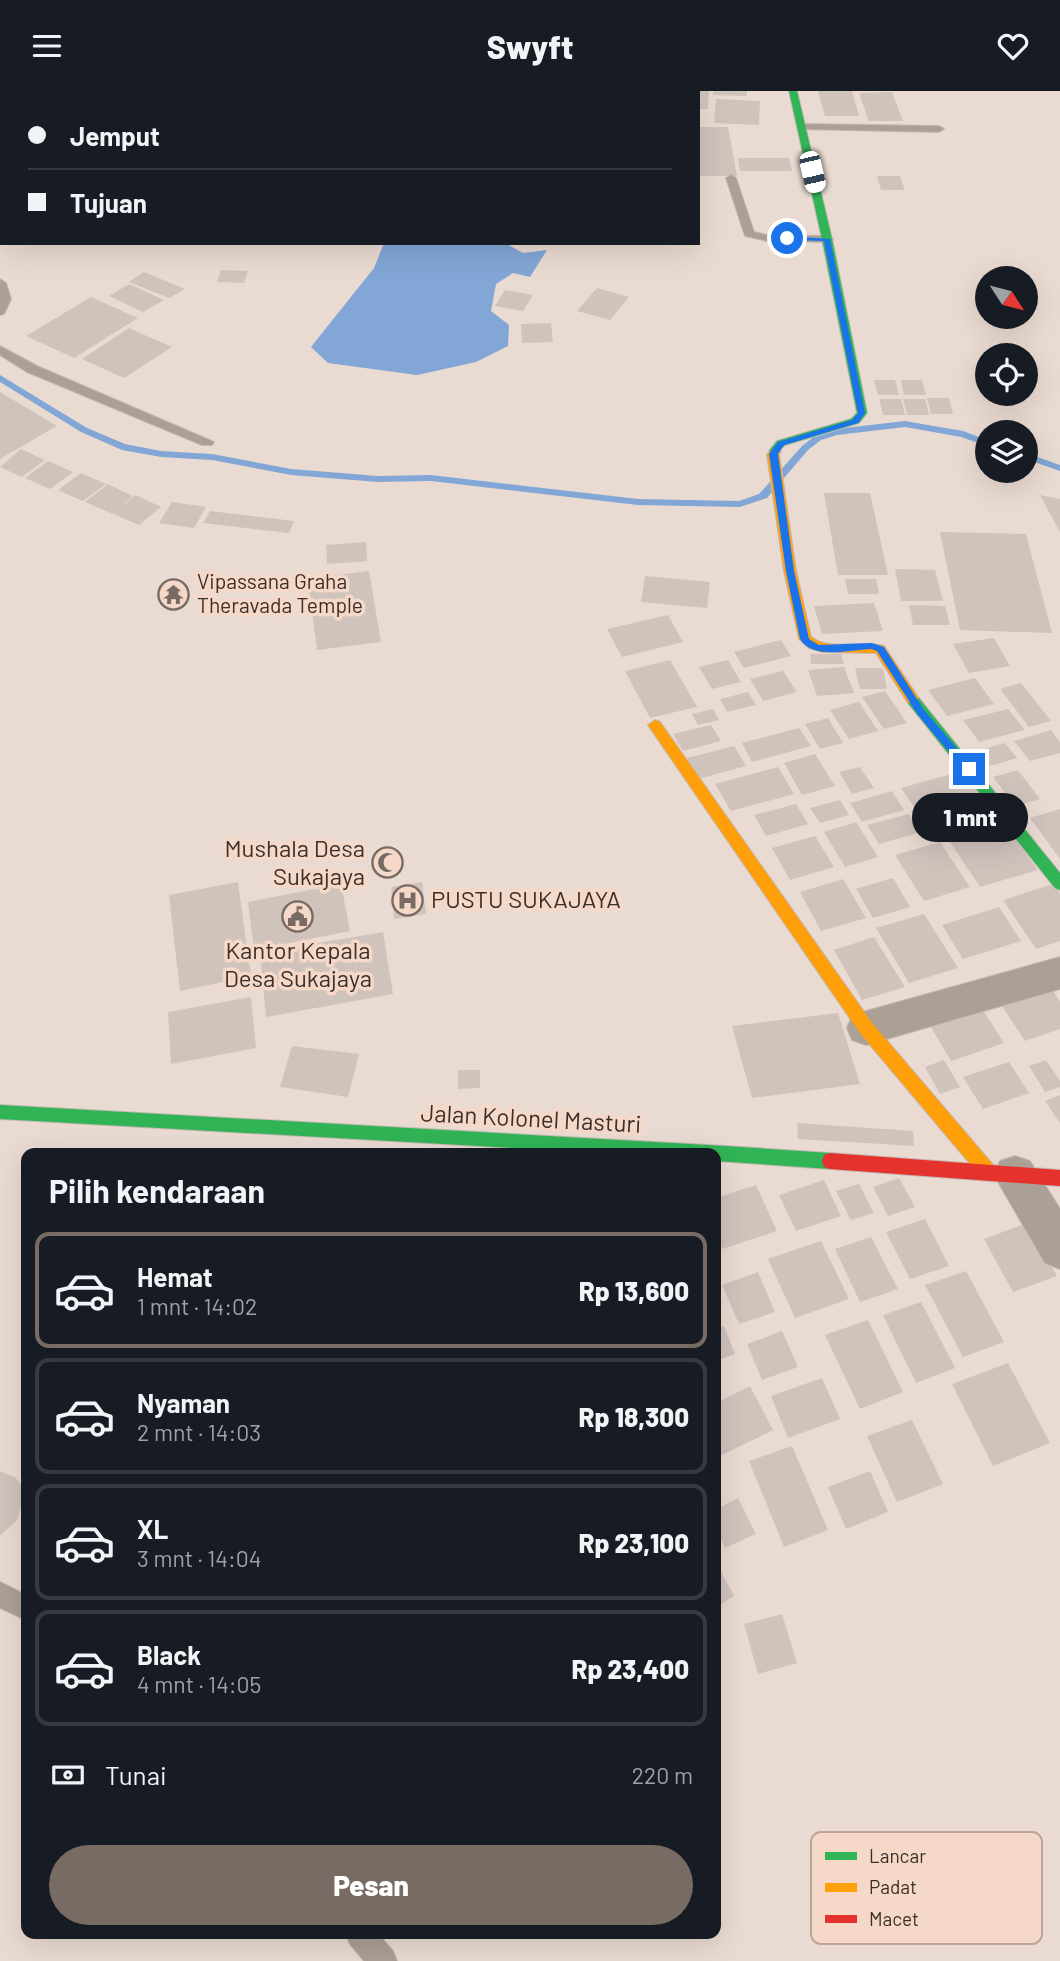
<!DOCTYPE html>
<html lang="id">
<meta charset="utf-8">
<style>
body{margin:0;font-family:Barlow,sans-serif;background:#242831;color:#f1f3f6;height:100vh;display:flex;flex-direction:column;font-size:26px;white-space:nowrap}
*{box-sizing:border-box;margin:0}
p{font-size:23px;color:#9ea1a6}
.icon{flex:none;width:38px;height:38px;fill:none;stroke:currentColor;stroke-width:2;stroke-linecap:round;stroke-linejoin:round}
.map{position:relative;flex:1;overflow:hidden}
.panel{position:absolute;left:21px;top:1057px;width:700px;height:791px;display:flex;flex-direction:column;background:#171b24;border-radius:14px;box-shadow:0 7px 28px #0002}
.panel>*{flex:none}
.hud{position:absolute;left:0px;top:0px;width:700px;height:154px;box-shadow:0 7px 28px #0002;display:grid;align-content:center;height:154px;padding:0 28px;background:#171b24}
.needle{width:46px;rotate:126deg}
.fabs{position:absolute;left:975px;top:175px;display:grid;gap:14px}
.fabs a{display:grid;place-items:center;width:63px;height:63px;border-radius:50%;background:#171b24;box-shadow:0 7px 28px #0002;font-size:35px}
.end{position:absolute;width:32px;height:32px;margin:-16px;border:9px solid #1a73e8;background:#fff;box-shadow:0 0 0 4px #fff}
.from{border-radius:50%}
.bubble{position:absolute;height:49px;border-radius:24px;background:#171b24;box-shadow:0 7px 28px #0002;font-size:23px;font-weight:800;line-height:49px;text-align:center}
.car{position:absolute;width:21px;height:42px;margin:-21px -10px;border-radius:9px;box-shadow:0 0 5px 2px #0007;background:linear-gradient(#fff 24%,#345 0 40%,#fff 0 76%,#345 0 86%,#fff 0)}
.hud b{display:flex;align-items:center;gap:24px;height:66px;font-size:26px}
.hud b+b{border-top:2px solid #363941}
.hud i{width:18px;height:18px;background:#f1f3f6}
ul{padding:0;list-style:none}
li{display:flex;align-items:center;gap:21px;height:116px;margin:0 14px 10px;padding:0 14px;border:4px solid #363941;border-radius:14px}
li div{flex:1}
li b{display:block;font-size:26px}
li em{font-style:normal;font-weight:800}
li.active{border-color:#786b64}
li>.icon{width:63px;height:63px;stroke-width:1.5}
h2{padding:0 28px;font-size:32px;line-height:84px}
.pay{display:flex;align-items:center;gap:18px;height:77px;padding:0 28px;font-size:26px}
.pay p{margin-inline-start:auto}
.cta{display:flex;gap:14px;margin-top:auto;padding:14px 28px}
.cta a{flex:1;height:80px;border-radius:42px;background:#786b64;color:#fff;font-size:28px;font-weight:800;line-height:80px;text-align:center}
header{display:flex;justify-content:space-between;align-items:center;height:91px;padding:0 28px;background:#171b24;font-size:32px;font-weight:800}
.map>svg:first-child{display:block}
.water{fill:#82a6d5}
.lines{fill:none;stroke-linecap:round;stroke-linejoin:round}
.stream{fill:#82a6d5;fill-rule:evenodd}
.building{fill:#d0c3bc}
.lane-casing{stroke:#c5b9b3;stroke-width:2}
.street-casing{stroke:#c5b9b3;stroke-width:2}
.fast-casing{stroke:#c5b9b3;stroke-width:2}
.slow-casing{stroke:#c5b9b3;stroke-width:2}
.jam-casing{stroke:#c5b9b3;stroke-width:2}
.lane{fill:#ac9f96;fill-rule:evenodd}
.street{fill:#ac9f96;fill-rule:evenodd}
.fast{fill:#30b455;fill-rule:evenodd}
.slow{fill:#ff9f0a;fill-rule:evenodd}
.jam{fill:#e5322d;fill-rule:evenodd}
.route{fill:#1a73e8}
.labels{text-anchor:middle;stroke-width:7;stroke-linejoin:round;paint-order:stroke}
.far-poi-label{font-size:21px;fill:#3b2f29;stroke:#f5d8c8;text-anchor:start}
.poi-label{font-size:24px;fill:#3b2f29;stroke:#f5d8c8;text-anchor:end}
.street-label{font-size:24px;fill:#3b2f29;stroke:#f5d8c8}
.key{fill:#f5d8c8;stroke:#bda598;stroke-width:2}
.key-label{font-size:19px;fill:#3b2f29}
</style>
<header><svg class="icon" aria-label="menu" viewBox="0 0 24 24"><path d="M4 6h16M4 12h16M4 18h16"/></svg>Swyft<svg class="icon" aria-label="heart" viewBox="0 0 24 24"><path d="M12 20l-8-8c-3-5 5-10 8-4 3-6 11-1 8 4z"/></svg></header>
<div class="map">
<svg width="1060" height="1870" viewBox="0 0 1060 1870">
<rect width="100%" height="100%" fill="#eadbd2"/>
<path class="water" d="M 384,152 L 505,152 L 523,162 L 547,159 L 530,186 L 513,182 L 496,193 L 491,220 L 509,234 L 508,255 L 476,271 L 417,284 L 328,272 L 311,256 L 374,177 Z"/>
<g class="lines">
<g class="stream">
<rect x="0" y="11" width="2" height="4"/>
<path d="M 0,133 L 2,133 L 0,138 Z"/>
<path d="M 0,284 L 87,337 L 125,353 L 161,360 L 212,363 L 291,378 L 378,385 L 431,384 L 638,408 L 739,410 L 759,403 L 802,355 L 815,345 L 836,338 L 905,330 L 963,340 L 987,349 L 987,355 L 961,346 L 905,336 L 837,344 L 821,349 L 808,359 L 767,407 L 740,416 L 638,414 L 431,390 L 378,391 L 291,384 L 212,369 L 161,366 L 122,359 L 81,341 L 0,291 Z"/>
<path d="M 1026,362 L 1060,374 L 1060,380 L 1026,368 Z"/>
</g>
</g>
<g class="building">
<path d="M 698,0 L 709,0 L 708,18 L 698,18 Z"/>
<path d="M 713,0 L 747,0 L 747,5 L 713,4 Z"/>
<path d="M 818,0 L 852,0 L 859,25 L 825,25 Z"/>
<path d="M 892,1 L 903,30 L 869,30 L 859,2 Z"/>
<path d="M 716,8 L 760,10 L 759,34 L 714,32 Z"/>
<path d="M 698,36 L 728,36 L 737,85 L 698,85 Z"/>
<path d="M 738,67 L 789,67 L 792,80 L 740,80 Z"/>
<path d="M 877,85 L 900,85 L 905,99 L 881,99 Z"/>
<path d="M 221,179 L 248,180 L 244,192 L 217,191 Z"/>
<path d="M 144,181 L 185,198 L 169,207 L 129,191 Z"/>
<path d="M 129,193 L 164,209 L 143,221 L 109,205 Z"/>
<path d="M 597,197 L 629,206 L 610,229 L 577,220 Z"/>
<path d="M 505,199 L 533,204 L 523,220 L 495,215 Z"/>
<path d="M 91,206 L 138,227 L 74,267 L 26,245 Z"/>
<path d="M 551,232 L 553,251 L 522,252 L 521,233 Z"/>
<path d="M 129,237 L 172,256 L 124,287 L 82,268 Z"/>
<path d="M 874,289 L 895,289 L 899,304 L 878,304 Z"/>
<path d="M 901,289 L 922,289 L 926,304 L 904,304 Z"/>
<path d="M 0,301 L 57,335 L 0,368 Z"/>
<path d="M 927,307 L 949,307 L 953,323 L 931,323 Z"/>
<path d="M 879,308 L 901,308 L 905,324 L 883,324 Z"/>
<path d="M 903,308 L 925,308 L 929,324 L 907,324 Z"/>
<path d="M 21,358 L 45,369 L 22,386 L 0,376 Z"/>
<path d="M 48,370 L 73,381 L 50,398 L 25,387 Z"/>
<path d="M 81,382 L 106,393 L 83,410 L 58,399 Z"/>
<path d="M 108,393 L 133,405 L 118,418 L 136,404 L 161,416 L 139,434 L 85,411 Z"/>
<path d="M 824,402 L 870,402 L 888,484 L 838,484 Z"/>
<path d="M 1040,404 L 1060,408 L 1060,441 Z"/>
<path d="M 172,411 L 206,416 L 194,437 L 159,432 Z"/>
<path d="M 210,420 L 294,430 L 289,442 L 203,432 Z"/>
<path d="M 940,441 L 1026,443 L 1052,542 L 960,539 Z"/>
<path d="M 366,451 L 367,470 L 327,473 L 326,454 Z"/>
<path d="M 895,478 L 935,479 L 943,510 L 901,510 Z"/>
<path d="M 369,480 L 381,551 L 317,559 L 308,488 Z"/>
<path d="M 645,485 L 710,491 L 707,517 L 641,511 Z"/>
<path d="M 845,488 L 876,488 L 879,503 L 848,503 Z"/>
<path d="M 874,512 L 883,540 L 822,543 L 814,515 Z"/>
<path d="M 909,514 L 945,515 L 950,534 L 913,534 Z"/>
<path d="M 668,524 L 683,551 L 622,566 L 607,538 Z"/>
<path d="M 994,547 L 1010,575 L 969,582 L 953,553 Z"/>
<path d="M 781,549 L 791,565 L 744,577 L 734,561 Z"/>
<path d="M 810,563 L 841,563 L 844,573 L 811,573 Z"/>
<path d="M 670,569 L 697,616 L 650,627 L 625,580 Z"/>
<path d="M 728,569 L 741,591 L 712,598 L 699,576 Z"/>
<path d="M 844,576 L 854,602 L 817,605 L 808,579 Z"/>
<path d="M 855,577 L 883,577 L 887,598 L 860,598 Z"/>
<path d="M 783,580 L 797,601 L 763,610 L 750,588 Z"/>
<path d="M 975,587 L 994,613 L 947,625 L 928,599 Z"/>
<path d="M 1021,592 L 1051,630 L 1029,636 L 1000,598 Z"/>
<path d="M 885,600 L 907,632 L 884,638 L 862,606 Z"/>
<path d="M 748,601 L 756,614 L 727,621 L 720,608 Z"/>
<path d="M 859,611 L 878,640 L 849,648 L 830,619 Z"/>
<path d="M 713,618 L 719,629 L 698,634 L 692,623 Z"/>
<path d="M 1008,618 L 1025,639 L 979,651 L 963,629 Z"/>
<path d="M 828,627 L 843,652 L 820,658 L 805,633 Z"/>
<path d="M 711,634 L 721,650 L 683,660 L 673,643 Z"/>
<path d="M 799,637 L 811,655 L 752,671 L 742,652 Z"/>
<path d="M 1051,639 L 1060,651 L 1060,662 L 1030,670 L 1014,650 Z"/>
<path d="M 1005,652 L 1017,667 L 987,676 L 976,660 Z"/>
<path d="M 734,655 L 746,675 L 698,688 L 687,667 Z"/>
<path d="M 815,663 L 835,695 L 802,704 L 784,672 Z"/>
<path d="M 778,676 L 794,703 L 731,720 L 715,693 Z"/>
<path d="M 860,676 L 874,697 L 852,703 L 839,681 Z"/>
<path d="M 1018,679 L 1040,708 L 1015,715 L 993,686 Z"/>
<path d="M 962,680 L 987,715 L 925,732 L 901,697 Z"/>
<path d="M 892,700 L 904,719 L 862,731 L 850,712 Z"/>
<path d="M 840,709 L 849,724 L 820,732 L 810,717 Z"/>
<path d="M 796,713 L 808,733 L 766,745 L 754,724 Z"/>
<path d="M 1060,718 L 1060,768 L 1030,727 Z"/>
<path d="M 909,723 L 921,741 L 879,753 L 867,734 Z"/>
<path d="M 1000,726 L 1038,779 L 980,796 L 944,742 Z"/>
<path d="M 856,731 L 878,766 L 845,776 L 824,741 Z"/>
<path d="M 815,745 L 834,776 L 790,789 L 772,757 Z"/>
<path d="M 940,751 L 970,796 L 924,810 L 895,764 Z"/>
<path d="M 893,787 L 910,816 L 873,827 L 856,798 Z"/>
<path d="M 843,788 L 866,827 L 821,840 L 800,801 Z"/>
<path d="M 238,791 L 251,885 L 180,900 L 169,804 Z"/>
<path d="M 422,791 L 426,823 L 394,828 L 391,796 Z"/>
<path d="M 341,793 L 350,840 L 254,859 L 248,811 Z"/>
<path d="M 1053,793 L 1060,803 L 1060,850 L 1036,858 L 1003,809 Z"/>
<path d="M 999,816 L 1021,850 L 963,868 L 942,834 Z"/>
<path d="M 924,823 L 958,877 L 909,892 L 876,837 Z"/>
<path d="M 383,841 L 393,903 L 266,926 L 260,862 Z"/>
<path d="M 874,846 L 905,896 L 862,909 L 834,859 Z"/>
<path d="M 1050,895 L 1060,911 L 1060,938 L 1025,950 L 1000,912 Z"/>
<path d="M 251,906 L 256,957 L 171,973 L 168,921 Z"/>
<path d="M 981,916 L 1004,952 L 951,970 L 929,933 Z"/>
<path d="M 838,922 L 860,993 L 752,1007 L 732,935 Z"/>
<path d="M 292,955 L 359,963 L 348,1006 L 280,996 Z"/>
<path d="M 944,969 L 960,996 L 940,1003 L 925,976 Z"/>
<path d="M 1046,969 L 1060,990 L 1060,996 L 1045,1001 L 1029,975 Z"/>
<path d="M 1009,971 L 1029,1002 L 983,1018 L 963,986 Z"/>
<path d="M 458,979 L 480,979 L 480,997 L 458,998 Z"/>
<path d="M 1060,1004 L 1060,1032 L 1045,1010 Z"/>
<path d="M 797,1032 L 913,1040 L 914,1055 L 798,1048 Z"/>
<path d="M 899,1087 L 915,1116 L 888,1125 L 873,1096 Z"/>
<path d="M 824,1089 L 841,1125 L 796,1140 L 779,1104 Z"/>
<path d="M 859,1093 L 874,1122 L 851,1129 L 836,1100 Z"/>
<path d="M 756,1094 L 777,1140 L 722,1158 L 716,1143 L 716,1107 Z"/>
<path d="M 925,1128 L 949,1175 L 910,1188 L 886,1141 Z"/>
<path d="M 1027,1132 L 1057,1185 L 1013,1201 L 984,1148 Z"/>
<path d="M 871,1146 L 898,1198 L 860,1211 L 835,1158 Z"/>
<path d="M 821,1150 L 849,1208 L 795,1227 L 768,1168 Z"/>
<path d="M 966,1180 L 1004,1251 L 963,1266 L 925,1194 Z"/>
<path d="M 758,1181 L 775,1221 L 739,1233 L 722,1194 Z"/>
<path d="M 921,1211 L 955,1277 L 916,1292 L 883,1224 Z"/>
<path d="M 868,1229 L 903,1301 L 860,1318 L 825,1244 Z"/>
<path d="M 724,1235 L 735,1263 L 716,1270 L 716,1238 Z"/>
<path d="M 782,1240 L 798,1276 L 762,1289 L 747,1253 Z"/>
<path d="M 1008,1272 L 1050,1352 L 993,1375 L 952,1293 Z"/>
<path d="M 822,1287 L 840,1328 L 788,1347 L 771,1305 Z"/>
<path d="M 750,1295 L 773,1339 L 716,1367 L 716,1312 Z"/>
<path d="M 912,1329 L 943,1393 L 897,1411 L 867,1345 Z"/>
<path d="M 792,1355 L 828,1439 L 784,1456 L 749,1370 Z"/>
<path d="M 0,1380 L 16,1387 L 22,1395 L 24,1405 L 17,1429 L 0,1445 Z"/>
<path d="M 870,1380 L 888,1421 L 846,1438 L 828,1396 Z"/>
<path d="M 738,1407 L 756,1443 L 725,1457 L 716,1437 L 716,1418 Z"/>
<path d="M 716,1471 L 734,1505 L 716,1516 Z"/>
<path d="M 782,1523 L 797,1572 L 758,1583 L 744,1533 Z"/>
</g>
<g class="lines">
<defs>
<g id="lane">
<path d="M 802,33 L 939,35 L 944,38 L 939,41 L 798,38 L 797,36 Z"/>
<path d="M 731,84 L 736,87 L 754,141 L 767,144 L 827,145 L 833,148 L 827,151 L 767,150 L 745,145 L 726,87 Z"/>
<path d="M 0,188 L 6,192 L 11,208 L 4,223 L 0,224 Z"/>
<path d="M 0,255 L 37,275 L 214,351 L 212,354 L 202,354 L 27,281 L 0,264 Z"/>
<path d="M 0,1491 L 26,1504 L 26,1529 L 0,1517 Z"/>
<path d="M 346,1843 L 378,1843 L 393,1860 L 397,1870 L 364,1870 L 350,1853 Z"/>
</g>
<g id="street">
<path d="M 188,0 L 213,0 L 214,2 L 189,2 Z"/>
<path d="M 551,0 L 571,0 L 550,2 Z"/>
<path d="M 1060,866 L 1060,898 L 866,954 L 852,949 L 847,937 L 852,925 L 866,920 Z"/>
<path d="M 1015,1065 L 1030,1070 L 1060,1118 L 1060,1178 L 1045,1172 L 994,1084 L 1000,1070 Z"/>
</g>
<g id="fast">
<path d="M 789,0 L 797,0 L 832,148 L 867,322 L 859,332 L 785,354 L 775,363 L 769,360 L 777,350 L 851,328 L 857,322 L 822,148 Z"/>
<path d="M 913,604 L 918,606 L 1060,782 L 1060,799 L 1055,797 L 908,612 L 908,606 Z"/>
<path d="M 0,1014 L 726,1055 L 830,1062 L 836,1064 L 838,1070 L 836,1076 L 830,1078 L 716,1070 L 716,1062 L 601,1062 L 0,1028 Z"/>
</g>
<g id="slow">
<path d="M 775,357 L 781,360 L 779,363 L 796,480 L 811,546 C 832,561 860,548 884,555 L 918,606 L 918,612 L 908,612 L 876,562 L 822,561 L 809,557 L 799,548 L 784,480 L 767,363 Z"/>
<path d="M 655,629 L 660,631 L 872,932 L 994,1075 L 996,1081 L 994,1087 L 988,1089 L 982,1087 L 860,942 L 650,637 L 648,634 Z"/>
</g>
<path id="jam" d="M 830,1062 L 1060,1079 L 1060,1095 L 830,1078 L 824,1076 L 822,1070 L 824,1064 Z"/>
</defs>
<use href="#lane" class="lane-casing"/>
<use href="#street" class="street-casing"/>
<use href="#fast" class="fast-casing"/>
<use href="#slow" class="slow-casing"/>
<use href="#jam" class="jam-casing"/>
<use href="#lane" class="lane"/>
<use href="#street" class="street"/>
<use href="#fast" class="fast"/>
<use href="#slow" class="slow"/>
<use href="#jam" class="jam"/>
</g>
<path class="route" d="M 787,145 L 830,148 L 865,322 L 858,332 L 784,354 L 778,363 L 794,480 L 809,548 L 819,554 L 872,552 L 884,556 L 924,619 L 972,675 L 972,680 L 965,680 L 918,624 L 877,560 L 871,558 C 850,559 812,569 800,548 L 786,480 L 769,363 L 778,351 L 852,329 L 858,322 L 824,150 L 785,149 Z"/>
<defs>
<symbol id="temple-ring" viewBox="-11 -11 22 22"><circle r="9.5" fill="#f5d8c8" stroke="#786b64" stroke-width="1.5"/><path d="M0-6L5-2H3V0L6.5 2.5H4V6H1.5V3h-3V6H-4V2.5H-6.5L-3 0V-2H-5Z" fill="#786b64"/></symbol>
<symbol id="mosque-ring" viewBox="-11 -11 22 22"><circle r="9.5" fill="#f5d8c8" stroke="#786b64" stroke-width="1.5"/><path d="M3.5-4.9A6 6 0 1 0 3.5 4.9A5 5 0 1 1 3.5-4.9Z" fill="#786b64"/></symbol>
<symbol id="hospital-ring" viewBox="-11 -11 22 22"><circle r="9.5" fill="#f5d8c8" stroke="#786b64" stroke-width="1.5"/><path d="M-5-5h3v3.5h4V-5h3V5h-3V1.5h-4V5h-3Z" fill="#786b64"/></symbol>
<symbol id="civic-ring" viewBox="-11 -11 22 22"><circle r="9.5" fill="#f5d8c8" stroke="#786b64" stroke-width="1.5"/><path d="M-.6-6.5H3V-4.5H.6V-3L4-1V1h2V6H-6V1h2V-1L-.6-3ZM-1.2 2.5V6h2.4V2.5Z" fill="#786b64"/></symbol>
</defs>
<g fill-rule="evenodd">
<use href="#temple-ring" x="156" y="486" width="35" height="35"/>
<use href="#mosque-ring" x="370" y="754" width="35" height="35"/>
<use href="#hospital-ring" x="390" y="792" width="35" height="35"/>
<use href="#civic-ring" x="280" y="808" width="35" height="35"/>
</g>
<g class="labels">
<g class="far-poi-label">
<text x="197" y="498">Vipassana Graha<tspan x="197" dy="24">Theravada Temple</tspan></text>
</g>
<g class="poi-label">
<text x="365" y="766">Mushala Desa<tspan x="365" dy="28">Sukajaya</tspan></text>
<text x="431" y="817" text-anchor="start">PUSTU SUKAJAYA</text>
<text x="298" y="868" text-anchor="middle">Kantor Kepala<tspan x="298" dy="28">Desa Sukajaya</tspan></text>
</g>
<g class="street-label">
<text transform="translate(531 1028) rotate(3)" y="8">Jalan Kolonel Masturi</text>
</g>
</g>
<rect x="811" y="1741" width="231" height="112" rx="10" class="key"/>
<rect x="825" y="1761" width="32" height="8" fill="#30b455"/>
<rect x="825" y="1792" width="32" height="9" fill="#ff9f0a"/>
<rect x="825" y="1824" width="32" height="8" fill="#e5322d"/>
<g class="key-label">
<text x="869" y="1772">Lancar</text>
<text x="869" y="1803">Padat</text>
<text x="869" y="1835">Macet</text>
</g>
</svg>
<div class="fabs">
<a><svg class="needle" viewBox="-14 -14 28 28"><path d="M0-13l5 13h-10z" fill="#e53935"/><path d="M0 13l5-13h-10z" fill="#9ea1a6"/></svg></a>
<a><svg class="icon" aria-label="locate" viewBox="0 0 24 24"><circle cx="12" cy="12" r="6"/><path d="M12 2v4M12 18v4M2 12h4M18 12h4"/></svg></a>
<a><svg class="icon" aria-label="layers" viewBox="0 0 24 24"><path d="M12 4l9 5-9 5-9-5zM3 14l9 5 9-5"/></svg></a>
</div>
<i class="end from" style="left:787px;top:147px"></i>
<i class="end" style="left:969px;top:678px"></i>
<div class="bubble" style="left:912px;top:702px;width:116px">1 mnt</div>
<i class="car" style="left:812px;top:81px;rotate:167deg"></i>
<div class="hud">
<b><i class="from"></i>Jemput</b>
<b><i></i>Tujuan</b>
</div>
<section class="panel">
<h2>Pilih kendaraan</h2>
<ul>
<li class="active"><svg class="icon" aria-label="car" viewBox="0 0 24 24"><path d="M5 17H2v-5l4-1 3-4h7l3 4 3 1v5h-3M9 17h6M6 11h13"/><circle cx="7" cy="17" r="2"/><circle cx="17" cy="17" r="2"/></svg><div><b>Hemat</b><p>1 mnt · 14:02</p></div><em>Rp 13,600</em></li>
<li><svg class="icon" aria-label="car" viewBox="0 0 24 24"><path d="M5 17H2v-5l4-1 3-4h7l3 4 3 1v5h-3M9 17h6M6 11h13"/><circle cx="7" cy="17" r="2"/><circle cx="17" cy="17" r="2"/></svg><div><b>Nyaman</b><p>2 mnt · 14:03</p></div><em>Rp 18,300</em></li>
<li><svg class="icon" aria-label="car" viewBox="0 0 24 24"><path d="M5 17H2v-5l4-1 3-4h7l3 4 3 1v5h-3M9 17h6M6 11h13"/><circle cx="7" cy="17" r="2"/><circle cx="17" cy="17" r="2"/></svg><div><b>XL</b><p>3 mnt · 14:04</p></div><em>Rp 23,100</em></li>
<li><svg class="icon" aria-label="car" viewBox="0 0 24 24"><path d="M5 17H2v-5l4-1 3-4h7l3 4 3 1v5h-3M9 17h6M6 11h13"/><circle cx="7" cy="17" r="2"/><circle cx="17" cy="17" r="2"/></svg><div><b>Black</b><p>4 mnt · 14:05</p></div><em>Rp 23,400</em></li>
</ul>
<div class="pay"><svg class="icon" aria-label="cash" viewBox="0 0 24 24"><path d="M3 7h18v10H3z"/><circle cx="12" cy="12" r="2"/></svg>Tunai<p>220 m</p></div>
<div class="cta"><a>Pesan</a></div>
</section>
</div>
